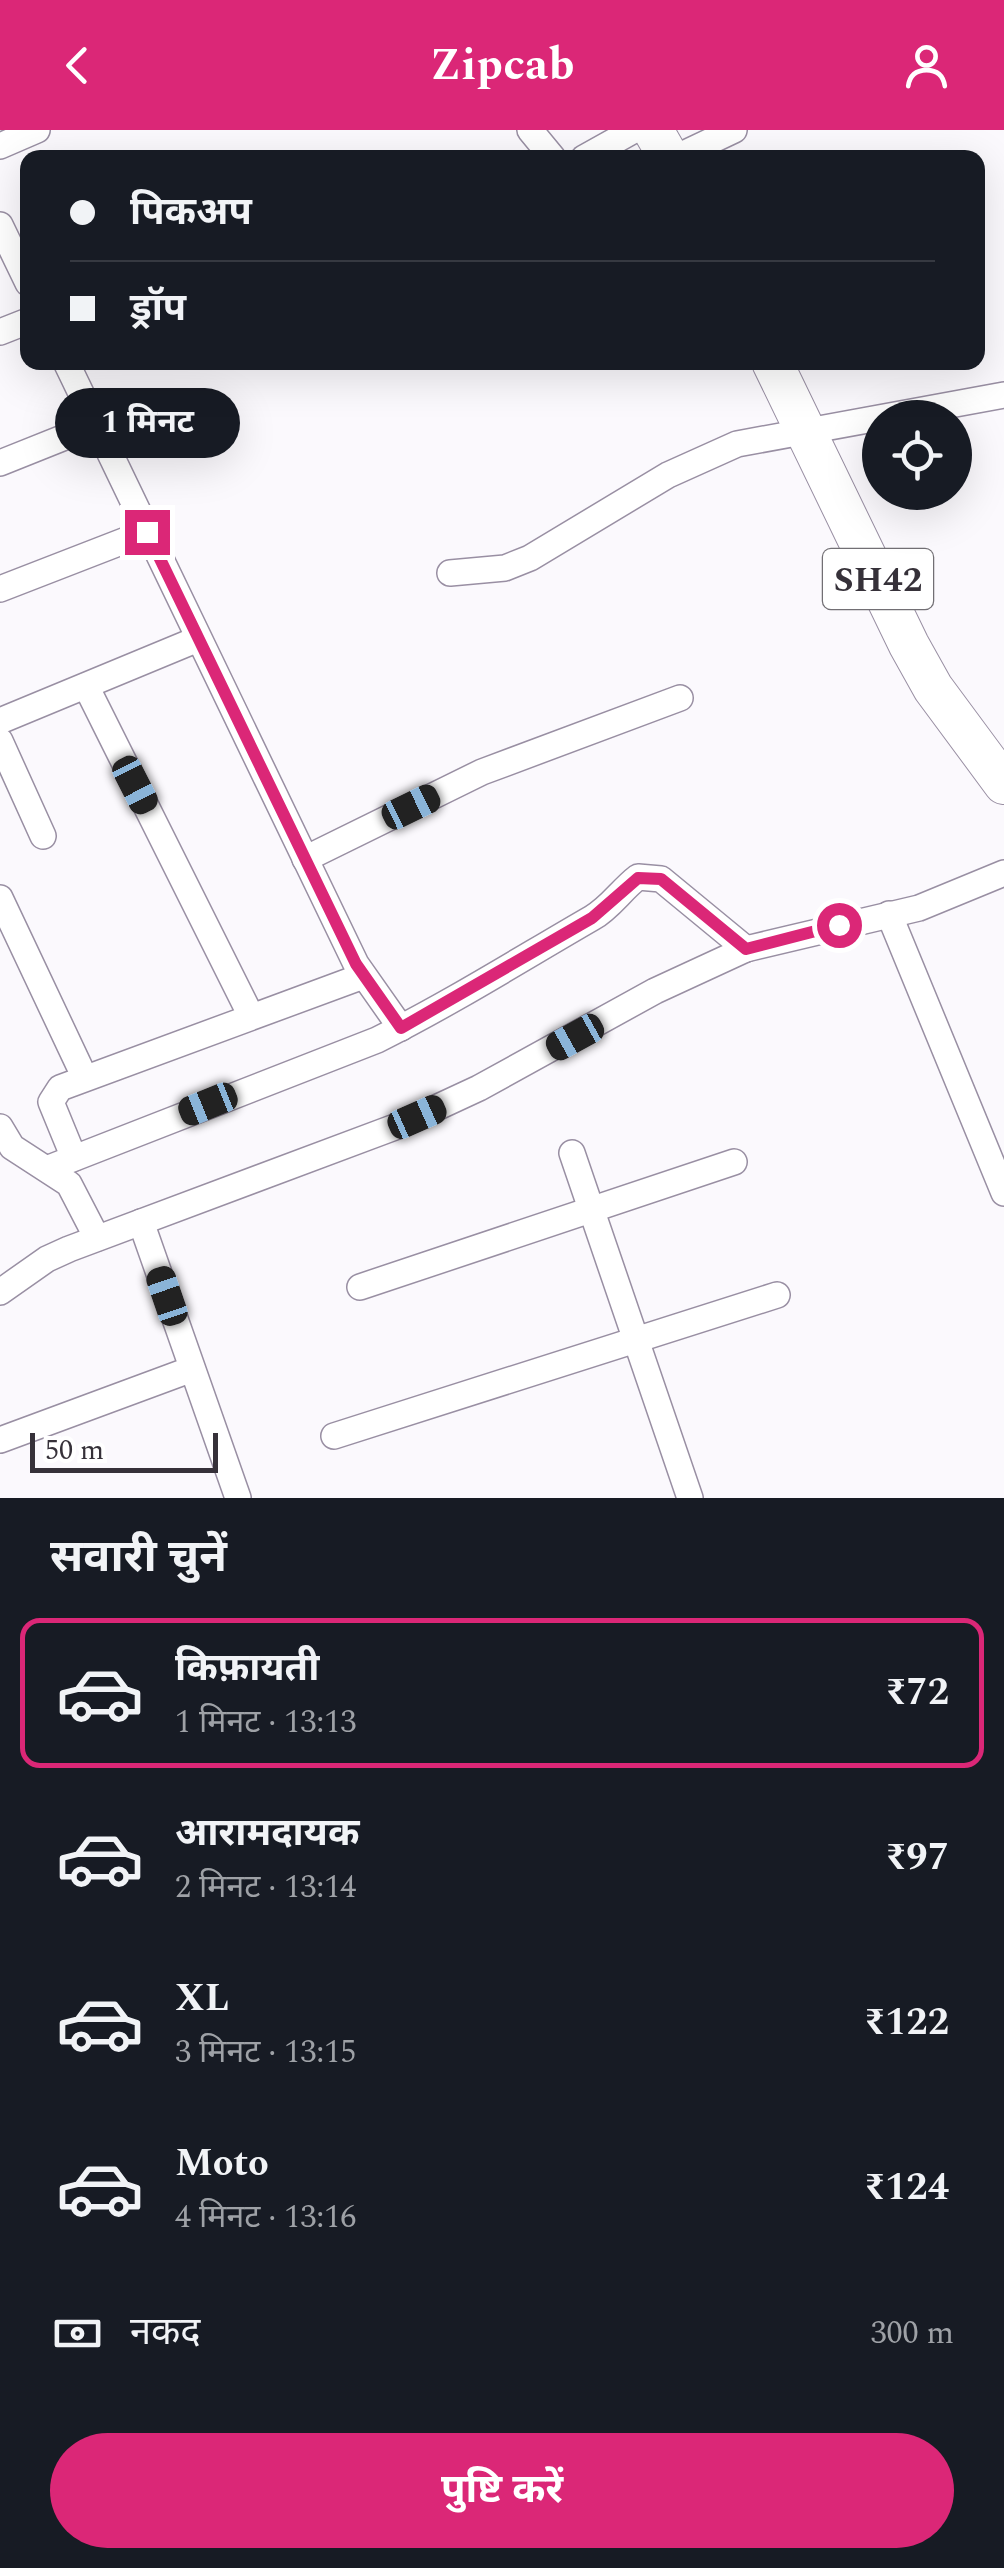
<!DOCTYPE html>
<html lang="hi">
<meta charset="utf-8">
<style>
body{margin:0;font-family:Spectral,"Noto Sans Devanagari",serif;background:#20242c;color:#f1f3f6;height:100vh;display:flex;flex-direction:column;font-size:38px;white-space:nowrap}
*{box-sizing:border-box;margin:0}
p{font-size:32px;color:#9ea1a6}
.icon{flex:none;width:55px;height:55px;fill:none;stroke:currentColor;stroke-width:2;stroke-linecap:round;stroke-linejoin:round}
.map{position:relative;height:1368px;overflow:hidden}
.side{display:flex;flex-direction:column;background:#171b24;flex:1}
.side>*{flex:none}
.hud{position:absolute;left:20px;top:20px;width:965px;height:220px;border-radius:20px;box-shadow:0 10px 40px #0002;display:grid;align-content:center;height:220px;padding:0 50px;background:#171b24}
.controls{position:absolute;left:862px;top:270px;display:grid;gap:20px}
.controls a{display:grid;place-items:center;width:110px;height:110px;border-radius:50%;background:#171b24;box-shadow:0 10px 40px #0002;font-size:50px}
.scale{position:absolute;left:30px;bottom:25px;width:188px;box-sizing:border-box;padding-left:10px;border:5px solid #363139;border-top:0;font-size:28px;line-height:35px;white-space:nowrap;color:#363139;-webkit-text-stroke:8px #fff;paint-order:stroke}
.end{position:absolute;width:45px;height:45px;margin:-22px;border:12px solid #db2777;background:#fff;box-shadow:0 0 0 5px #fff}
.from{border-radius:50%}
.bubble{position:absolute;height:70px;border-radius:35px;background:#171b24;box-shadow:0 10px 40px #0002;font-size:32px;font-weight:700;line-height:70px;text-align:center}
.car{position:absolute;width:30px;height:60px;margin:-30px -15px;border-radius:12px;box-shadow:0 0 8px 2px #0007;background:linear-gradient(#222 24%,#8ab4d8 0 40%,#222 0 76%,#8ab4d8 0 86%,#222 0)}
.hud b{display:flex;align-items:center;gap:35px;height:95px;font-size:38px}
.hud b+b{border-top:2px solid #363941}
.hud i{width:25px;height:25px;background:#f1f3f6}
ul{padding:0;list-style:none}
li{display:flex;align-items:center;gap:30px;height:150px;margin:0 20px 15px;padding:0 30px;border:5px solid transparent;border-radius:20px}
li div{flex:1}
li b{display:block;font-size:38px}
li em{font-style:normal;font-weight:700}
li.active{border-color:#db2777}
li>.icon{width:90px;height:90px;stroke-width:1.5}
h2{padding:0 50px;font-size:45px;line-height:120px}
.pay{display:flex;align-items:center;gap:25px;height:110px;padding:0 50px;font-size:38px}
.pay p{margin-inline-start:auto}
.primary-button{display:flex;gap:20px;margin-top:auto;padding:20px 50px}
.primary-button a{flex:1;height:115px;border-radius:60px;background:#db2777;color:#fff;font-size:40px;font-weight:700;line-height:115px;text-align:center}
header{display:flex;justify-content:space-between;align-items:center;height:130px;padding:0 50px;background:#db2777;color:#fff;font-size:45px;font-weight:700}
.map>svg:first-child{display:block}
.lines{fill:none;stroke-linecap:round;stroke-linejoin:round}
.street-casing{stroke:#998fa3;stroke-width:28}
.primary-casing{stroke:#998fa3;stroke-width:42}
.street{stroke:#fff;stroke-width:25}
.primary{stroke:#fff;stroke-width:40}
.route{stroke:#db2777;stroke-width:12}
.labels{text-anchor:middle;stroke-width:8;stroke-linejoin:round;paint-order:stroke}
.shield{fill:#fff;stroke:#726f74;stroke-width:2.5}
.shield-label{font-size:35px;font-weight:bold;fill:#363139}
</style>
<header><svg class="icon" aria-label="back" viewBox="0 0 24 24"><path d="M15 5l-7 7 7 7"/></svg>Zipcab<svg class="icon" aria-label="person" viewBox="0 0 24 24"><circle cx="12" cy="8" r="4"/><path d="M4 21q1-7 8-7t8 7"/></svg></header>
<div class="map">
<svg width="1004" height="1368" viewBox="0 0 1004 1368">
<rect width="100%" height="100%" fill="#fbf9fd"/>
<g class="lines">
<defs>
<g id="street">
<path d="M 530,0 L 553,28"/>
<path d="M 0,16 L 37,0"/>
<path d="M 584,28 L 634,0"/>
<path d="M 675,28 L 734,0"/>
<path d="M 0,95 L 28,153"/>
<path d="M 0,202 L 28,191"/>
<path d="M 66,232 L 356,834 L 401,898"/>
<path d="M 0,333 L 95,295"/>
<path d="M 450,443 L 505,438 L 530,428 L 668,345 L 737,314 L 1004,265"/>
<path d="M 0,459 L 147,402"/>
<path d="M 86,556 L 251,886"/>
<path d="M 0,591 L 198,509"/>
<path d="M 0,611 L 43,706"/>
<path d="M 305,729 L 482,642 L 680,568"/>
<path d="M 0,768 L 84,946"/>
<path d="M 889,784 L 1004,1063"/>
<path d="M 0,997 L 12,1017 L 69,1054 L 97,1108"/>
<path d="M 572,1023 L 690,1368"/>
<path d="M 74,1028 L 51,972 L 60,958 L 363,846"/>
<path d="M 49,1038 L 377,910 C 451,873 521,829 592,788 C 610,778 621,760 638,747 L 661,749 L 746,819"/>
<path d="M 141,1092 L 238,1368"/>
<path d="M 360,1157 L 734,1032"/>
<path d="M 0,1162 L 47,1129 L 69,1119 L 395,997 L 479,958 L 655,861 L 746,819 L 919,778 L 1004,743"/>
<path d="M 334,1306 L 777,1165"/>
<path d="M 0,1310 L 192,1239"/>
</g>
<g id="primary">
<path d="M 653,0 L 669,28"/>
<path d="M 772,232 L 909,515 L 933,558 L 1004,654"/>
</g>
</defs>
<use href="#street" class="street-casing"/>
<use href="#primary" class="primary-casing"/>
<use href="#street" class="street"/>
<use href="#primary" class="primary"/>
</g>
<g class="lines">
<path class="route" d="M 147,402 L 356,834 L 401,898 L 592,788 L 638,748 L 661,749 L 746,819 L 839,795"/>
</g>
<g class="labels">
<rect class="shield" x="823" y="419" width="110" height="60" rx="8"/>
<g class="shield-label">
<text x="878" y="461">SH42</text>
</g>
</g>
</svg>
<div class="controls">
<a><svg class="icon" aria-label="locate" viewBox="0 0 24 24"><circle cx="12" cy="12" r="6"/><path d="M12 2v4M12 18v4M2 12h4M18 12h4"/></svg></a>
</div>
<div class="scale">50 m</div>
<i class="end from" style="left:839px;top:795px"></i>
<i class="end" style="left:147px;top:402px"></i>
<div class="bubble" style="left:55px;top:258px;width:185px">1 मिनट</div>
<i class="car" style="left:135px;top:655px;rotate:153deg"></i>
<i class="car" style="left:411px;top:677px;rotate:64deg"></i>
<i class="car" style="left:575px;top:907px;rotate:241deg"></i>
<i class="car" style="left:208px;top:974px;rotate:248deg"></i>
<i class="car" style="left:417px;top:987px;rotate:66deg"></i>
<i class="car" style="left:167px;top:1166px;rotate:341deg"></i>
<div class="hud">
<b><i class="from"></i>पिकअप</b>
<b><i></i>ड्रॉप</b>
</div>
</div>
<section class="side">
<h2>सवारी चुनें</h2>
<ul>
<li class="active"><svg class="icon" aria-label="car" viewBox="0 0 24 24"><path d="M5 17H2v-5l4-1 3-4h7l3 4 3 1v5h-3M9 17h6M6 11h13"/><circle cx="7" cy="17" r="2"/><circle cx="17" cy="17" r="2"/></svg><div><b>किफ़ायती</b><p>1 मिनट · 13:13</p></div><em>₹72</em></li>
<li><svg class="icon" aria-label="car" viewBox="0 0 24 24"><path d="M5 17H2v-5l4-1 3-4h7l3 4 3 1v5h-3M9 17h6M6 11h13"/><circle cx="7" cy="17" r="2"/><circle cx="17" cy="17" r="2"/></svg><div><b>आरामदायक</b><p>2 मिनट · 13:14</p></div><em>₹97</em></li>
<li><svg class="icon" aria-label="car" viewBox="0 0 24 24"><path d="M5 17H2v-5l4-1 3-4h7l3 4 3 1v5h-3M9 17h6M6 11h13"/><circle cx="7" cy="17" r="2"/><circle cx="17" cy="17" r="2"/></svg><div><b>XL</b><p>3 मिनट · 13:15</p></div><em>₹122</em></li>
<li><svg class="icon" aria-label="car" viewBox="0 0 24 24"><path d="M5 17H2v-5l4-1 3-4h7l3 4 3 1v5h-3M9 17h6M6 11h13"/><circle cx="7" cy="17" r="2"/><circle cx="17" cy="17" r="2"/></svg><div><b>Moto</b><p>4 मिनट · 13:16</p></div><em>₹124</em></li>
</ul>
<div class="pay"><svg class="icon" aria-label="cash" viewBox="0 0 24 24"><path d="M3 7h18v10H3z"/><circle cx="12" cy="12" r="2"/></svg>नकद<p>300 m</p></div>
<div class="primary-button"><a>पुष्टि करें</a></div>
</section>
